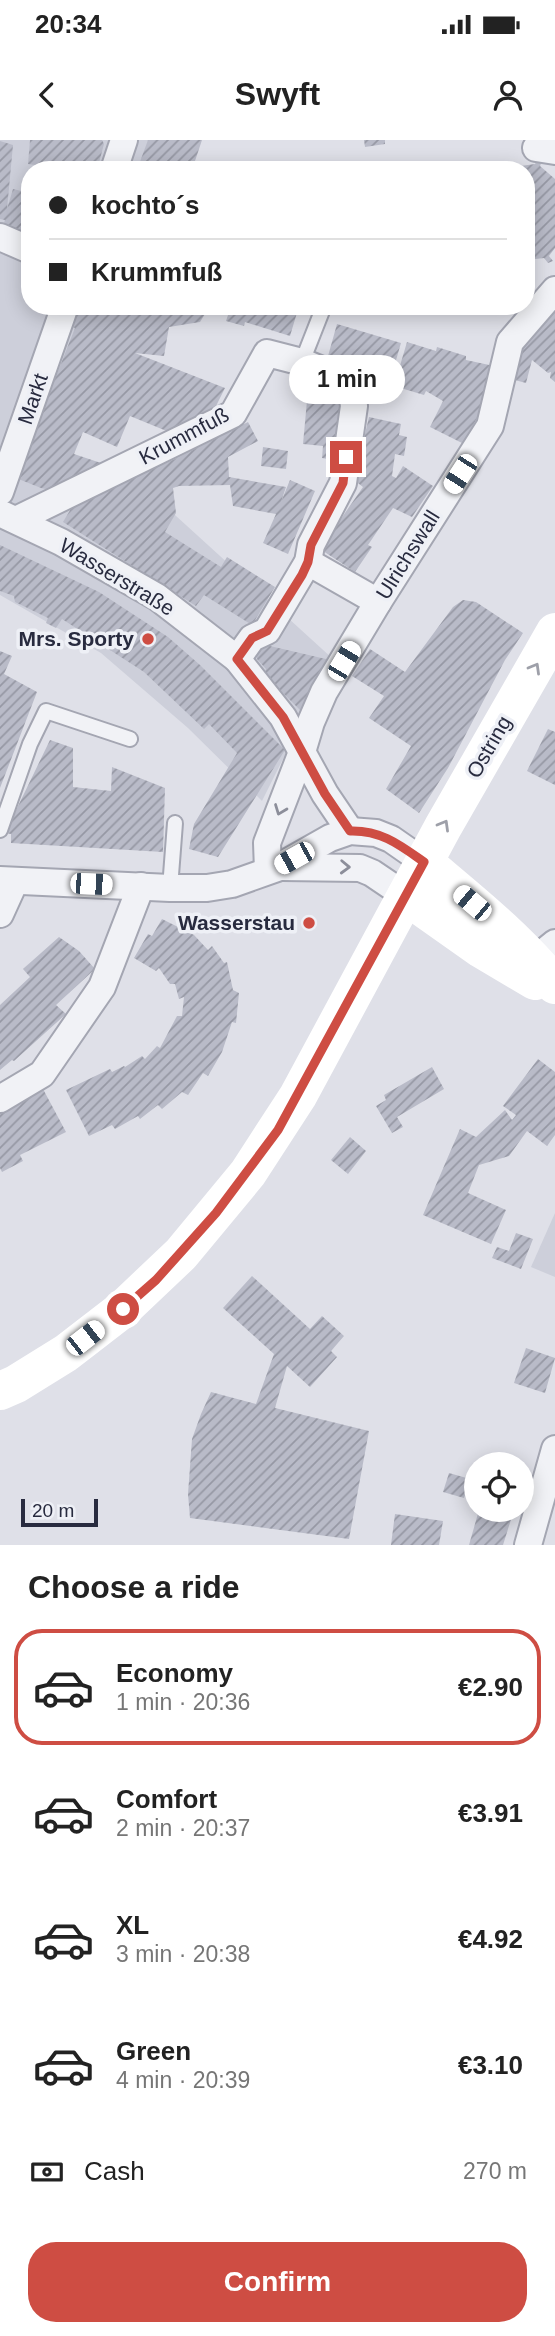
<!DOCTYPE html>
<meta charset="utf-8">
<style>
body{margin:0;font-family:Arial,sans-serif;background:#f6f6f6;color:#222;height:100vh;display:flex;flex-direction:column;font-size:26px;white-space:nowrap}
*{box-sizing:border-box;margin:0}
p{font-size:23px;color:#767676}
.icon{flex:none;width:38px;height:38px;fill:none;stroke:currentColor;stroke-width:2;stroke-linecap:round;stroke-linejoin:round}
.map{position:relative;height:1405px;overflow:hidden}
.sheet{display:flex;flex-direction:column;background:#fff;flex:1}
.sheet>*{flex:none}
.guide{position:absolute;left:21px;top:21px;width:514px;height:154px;border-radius:28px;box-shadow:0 4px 18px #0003;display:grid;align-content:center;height:154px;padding:0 28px;background:#fff}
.buttons{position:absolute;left:464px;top:1312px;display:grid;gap:14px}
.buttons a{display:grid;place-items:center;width:70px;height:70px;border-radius:50%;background:#fff;box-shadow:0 4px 18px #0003;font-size:35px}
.scale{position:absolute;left:21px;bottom:18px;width:77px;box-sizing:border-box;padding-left:7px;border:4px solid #282b3f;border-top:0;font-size:19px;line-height:24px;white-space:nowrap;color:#282b3f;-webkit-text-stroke:5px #eef0f6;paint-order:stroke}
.end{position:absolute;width:32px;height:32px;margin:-16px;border:9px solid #ce4d43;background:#fff;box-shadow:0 0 0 4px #fff}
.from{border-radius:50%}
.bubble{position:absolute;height:49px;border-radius:24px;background:#fff;box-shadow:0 4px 18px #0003;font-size:23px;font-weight:700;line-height:49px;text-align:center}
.car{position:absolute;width:21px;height:42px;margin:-21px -10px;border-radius:9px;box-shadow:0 0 5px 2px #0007;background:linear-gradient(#fff 24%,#345 0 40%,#fff 0 76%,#345 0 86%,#fff 0)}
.guide b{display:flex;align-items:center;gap:24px;height:66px;font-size:26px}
.guide b+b{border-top:2px solid #e0e0e0}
.guide i{width:18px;height:18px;background:#222}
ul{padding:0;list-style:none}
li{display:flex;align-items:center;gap:21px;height:116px;margin:0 14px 10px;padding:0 14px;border:4px solid transparent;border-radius:28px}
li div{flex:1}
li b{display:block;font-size:26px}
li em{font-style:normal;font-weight:700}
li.current{border-color:#ce4d43}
li>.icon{width:63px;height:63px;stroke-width:1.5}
h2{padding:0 28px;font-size:32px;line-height:84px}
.pay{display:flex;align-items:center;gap:18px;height:77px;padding:0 28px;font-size:26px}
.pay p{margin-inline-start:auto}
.cta{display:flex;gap:14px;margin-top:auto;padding:14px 28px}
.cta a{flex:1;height:80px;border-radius:28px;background:#ce4d43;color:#fff;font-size:28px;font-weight:700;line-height:80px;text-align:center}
.status{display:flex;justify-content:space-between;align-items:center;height:49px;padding:0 35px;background:#fff;direction:ltr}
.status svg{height:19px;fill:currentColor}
header{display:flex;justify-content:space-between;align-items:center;height:91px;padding:0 28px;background:#fff;font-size:32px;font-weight:700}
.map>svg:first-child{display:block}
.built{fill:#cdcfda}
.building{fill:url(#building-hatch)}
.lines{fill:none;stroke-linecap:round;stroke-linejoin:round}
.lane-casing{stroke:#a4a6b2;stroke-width:18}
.street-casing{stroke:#a4a6b2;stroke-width:30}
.lane{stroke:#f1f2f6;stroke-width:14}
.street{stroke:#f1f2f6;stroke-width:26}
.secondary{stroke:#fff;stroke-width:38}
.oneway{stroke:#9ea0a9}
.oneway2{stroke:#8c8e9a}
.route{stroke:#ce4d43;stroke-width:9}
.poi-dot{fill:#ce4d43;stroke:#eef0f6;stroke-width:2.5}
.labels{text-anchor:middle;stroke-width:7;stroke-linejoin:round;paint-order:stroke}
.street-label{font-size:21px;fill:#282b3f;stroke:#eef0f6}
.poi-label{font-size:21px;font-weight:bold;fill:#282b3f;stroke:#eef0f6;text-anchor:end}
</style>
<div class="status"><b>20:34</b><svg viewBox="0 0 49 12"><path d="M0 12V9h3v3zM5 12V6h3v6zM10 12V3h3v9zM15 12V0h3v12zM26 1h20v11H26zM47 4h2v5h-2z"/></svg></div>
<header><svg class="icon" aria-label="back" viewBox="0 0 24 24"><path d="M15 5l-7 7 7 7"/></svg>Swyft<svg class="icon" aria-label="person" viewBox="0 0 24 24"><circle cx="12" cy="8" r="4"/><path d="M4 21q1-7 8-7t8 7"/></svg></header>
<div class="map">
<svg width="555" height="1405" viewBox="0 0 555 1405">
<defs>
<pattern id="building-hatch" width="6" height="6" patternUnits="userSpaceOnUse" patternTransform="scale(1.75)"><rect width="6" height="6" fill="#b9bbc8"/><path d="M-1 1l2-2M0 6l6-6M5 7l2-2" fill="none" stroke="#9698a4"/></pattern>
</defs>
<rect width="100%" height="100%" fill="#dfe0e8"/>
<g class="built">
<path d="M 0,0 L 184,0 L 173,30 L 30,30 L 30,166 L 119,166 L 57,328 L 164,365 L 333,519 L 262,661 L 188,588 L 101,513 L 0,455 Z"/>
<path d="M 555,1073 L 555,1137 L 531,1127 Z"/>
</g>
<g class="building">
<path d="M 30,0 L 102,0 L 104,4 L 97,30 L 50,30 L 51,27 L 28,24 Z"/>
<path d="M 148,0 L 202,0 L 192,30 L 137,30 Z"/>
<path d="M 364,0 L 385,0 L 385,4 L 365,7 Z"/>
<path d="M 0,1 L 13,5 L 7,69 L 13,49 L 30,53 L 30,101 L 1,94 L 5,80 L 0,79 Z"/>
<path d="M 538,19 L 542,20 L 540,26 L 555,39 L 555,108 L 549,116 L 553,121 L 548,123 L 544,118 L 527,120 L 527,30 L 503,30 L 508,27 L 508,22 L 512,22 L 513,27 L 535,24 Z"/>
<path d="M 555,165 L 555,242 L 550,238 L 551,232 L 548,233 L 532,220 L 526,243 L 511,239 L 519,208 Z"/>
<path d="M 70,166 L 199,166 L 197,170 L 205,174 L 200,182 L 169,187 L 164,216 L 135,213 L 225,248 L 213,272 L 169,292 L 130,276 L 117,307 L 83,292 L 74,314 L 101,323 L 55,351 L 41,348 L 16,338 L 75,188 L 64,184 Z"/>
<path d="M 231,166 L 299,166 L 290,196 L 245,182 L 244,186 L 226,181 Z"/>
<path d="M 337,184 L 401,203 L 392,234 L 328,216 Z"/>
<path d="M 407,202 L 436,211 L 437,207 L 466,216 L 466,220 L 494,226 L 477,278 L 464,304 L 430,287 L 443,261 L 426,251 L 424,255 L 394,246 Z"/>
<path d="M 308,250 L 343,255 L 334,320 L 322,318 L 323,306 L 303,304 Z"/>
<path d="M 369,277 L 401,284 L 399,295 L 407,297 L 404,316 L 395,314 L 392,336 L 396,338 L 403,326 L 433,346 L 412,377 L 393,368 L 368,405 L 372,407 L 355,432 L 320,409 L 363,347 L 354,340 Z"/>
<path d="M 248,282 L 258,301 L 228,317 L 229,337 L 286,347 L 281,362 L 290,340 L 315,351 L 288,414 L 263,403 L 276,374 L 233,366 L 230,345 L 179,346 L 173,348 L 176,373 L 165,392 L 221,427 L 227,417 L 275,447 L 252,485 L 204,455 L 196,466 L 63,382 L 75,362 L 175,319 Z"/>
<path d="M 263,307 L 288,311 L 286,329 L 261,326 Z"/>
<path d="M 0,405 L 99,452 L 168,497 L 200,525 L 285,610 L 218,717 L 189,709 L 194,684 L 237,613 L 209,584 L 204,589 L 144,532 L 62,479 L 56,488 L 46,483 L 48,478 L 15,462 L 14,456 L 0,451 Z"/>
<path d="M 463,460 L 476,462 L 523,493 L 505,520 L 448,628 L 419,673 L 386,649 L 411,606 L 369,578 L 384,556 L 352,536 L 370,509 L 405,532 L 453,467 Z"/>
<path d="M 257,503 L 330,520 L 300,570 L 264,534 L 266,529 L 257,519 Z"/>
<path d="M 0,511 L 12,516 L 4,534 L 37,552 L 0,648 Z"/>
<path d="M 548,589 L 555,592 L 555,645 L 527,631 Z"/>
<path d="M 50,600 L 73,608 L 73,647 L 111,651 L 112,627 L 165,648 L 163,712 L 11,703 L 11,694 L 5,693 Z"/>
<path d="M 162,779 L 194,795 L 208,810 L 212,806 L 224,823 L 227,822 L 233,850 L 239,853 L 236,883 L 232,882 L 222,912 L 208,936 L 203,933 L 188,955 L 182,952 L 162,969 L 158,965 L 140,979 L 138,976 L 115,989 L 112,985 L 89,996 L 66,950 L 110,929 L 112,932 L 124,926 L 125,927 L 142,916 L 145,919 L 157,906 L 160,908 L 177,876 L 182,876 L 184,857 L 179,859 L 175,844 L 170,844 L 159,828 L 156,831 L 134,818 L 148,794 L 152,796 Z"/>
<path d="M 59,797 L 79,811 L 95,829 L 56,865 L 66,874 L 14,921 L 12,920 L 0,930 L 0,865 L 30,837 L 23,829 Z"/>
<path d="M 538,919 L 555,932 L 555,995 L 547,1006 L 527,991 L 509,1016 L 479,1025 L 468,1053 L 506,1070 L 491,1104 L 423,1075 L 460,989 L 476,997 L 505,970 L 512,980 L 516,975 L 503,966 Z"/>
<path d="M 432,927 L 444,949 L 397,977 L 403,987 L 392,993 L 376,966 L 386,960 L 384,955 Z"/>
<path d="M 43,949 L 66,992 L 20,1015 L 23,1021 L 2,1032 L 0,1028 L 0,972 Z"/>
<path d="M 350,997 L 366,1011 L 348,1034 L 331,1020 Z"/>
<path d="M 516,1093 L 533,1099 L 521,1129 L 492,1118 L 497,1107 L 509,1111 Z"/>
<path d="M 252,1136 L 310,1189 L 322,1176 L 344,1196 L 331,1211 L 337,1217 L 310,1247 L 287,1226 L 275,1268 L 369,1291 L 349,1399 L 190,1378 L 188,1354 L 192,1299 L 201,1274 L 211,1252 L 256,1264 L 274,1214 L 223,1168 Z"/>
<path d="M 526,1208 L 555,1218 L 545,1253 L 514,1243 Z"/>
<path d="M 449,1333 L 470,1339 L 464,1358 L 443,1352 Z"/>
<path d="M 479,1370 L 514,1370 L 503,1405 L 469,1405 Z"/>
<path d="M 395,1374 L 443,1381 L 439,1405 L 391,1405 Z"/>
</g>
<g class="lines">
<defs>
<g id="lane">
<path d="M 302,222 L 324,166"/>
<path d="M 0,690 L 30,604 L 46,571 L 130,599"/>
<path d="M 170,748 L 175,683"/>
</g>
<g id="street">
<path d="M 536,8 L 555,11"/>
<path d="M 114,30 L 124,0"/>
<path d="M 0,97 L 30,110"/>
<path d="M 0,352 L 65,166"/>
<path d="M 4,375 L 61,402 L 157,457 L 237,519 L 283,577 L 325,654 L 350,691"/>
<path d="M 16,380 L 233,274 L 267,213 L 302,222 L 341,238 L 351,247 L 354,266 L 343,343 L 311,405 L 308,422 L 267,491 L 252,498 L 237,519"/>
<path d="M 308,422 L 378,462"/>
<path d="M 282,727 L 360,728 L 372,733 L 406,756"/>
<path d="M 268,730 L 267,703 L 302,612 L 311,582 L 324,552 L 378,462 L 490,286 L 510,202 L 555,150"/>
<path d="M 0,740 L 170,748 L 207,748 L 232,744 L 277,728 L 330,698 L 350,691 L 376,693 L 391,699 L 424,722"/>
<path d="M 0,774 L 15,741"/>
<path d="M 518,827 L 534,820 L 555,803"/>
<path d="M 0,959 L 42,934 L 102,847 L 141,746"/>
<path d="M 528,1405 L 555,1309"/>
</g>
</defs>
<use href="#lane" class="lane-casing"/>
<use href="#street" class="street-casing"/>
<use href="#lane" class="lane"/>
<use href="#street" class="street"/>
<g class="secondary">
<path d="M 424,722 C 470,761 517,798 555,845"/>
<path d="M 406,756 L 481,809 L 535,841"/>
<path d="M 0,1251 L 16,1244 L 66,1213 L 123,1169 L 181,1114 L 248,1033 L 298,956 L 443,687 L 555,492"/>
</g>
</g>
<defs><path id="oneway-chevron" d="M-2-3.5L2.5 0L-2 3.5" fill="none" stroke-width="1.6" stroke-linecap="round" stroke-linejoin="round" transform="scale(1.75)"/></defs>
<g class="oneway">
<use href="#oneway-chevron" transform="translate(535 528) rotate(-60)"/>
<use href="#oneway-chevron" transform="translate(444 685) rotate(-60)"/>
</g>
<g class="oneway2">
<use href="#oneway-chevron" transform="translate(280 670) rotate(111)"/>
<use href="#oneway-chevron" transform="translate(345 727) rotate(2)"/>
</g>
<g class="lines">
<path class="route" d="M 123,1169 L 156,1140 L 216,1073 L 278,990 L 424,722 C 400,705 381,690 350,691 L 325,654 L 283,577 L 237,519 L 252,498 L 267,491 L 302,435 L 308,422 L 311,405 L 343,343 L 346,317"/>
</g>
<g class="poi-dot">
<circle cx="148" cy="499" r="7"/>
<circle cx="309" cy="783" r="7"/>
</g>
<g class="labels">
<g class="street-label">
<text transform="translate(33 259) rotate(-71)" y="7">Markt</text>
<text transform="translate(184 296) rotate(-28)" y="7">Krummfuß</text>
<text transform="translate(408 415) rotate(-58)" y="7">Ulrichswall</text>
<text transform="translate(117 437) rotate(31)" y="7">Wasserstraße</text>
<text transform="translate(489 607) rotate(-60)" y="7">Ostring</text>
</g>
<g class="poi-label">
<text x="134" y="506">Mrs. Sporty</text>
<text x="295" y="790">Wasserstau</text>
</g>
</g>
</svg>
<div class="buttons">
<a><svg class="icon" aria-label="locate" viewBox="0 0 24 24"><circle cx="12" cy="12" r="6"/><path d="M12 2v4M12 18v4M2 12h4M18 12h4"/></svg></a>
</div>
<div class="scale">20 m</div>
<i class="end from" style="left:123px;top:1169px"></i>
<i class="end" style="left:346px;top:317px"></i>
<div class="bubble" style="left:289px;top:215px;width:116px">1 min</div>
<i class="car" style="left:460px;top:334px;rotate:213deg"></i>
<i class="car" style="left:344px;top:521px;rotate:31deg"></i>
<i class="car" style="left:294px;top:718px;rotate:241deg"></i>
<i class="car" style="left:91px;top:744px;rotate:92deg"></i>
<i class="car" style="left:472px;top:763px;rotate:310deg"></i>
<i class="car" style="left:85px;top:1198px;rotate:52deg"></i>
<div class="guide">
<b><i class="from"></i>kochto´s</b>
<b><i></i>Krummfuß</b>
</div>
</div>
<section class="sheet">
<h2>Choose a ride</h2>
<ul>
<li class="current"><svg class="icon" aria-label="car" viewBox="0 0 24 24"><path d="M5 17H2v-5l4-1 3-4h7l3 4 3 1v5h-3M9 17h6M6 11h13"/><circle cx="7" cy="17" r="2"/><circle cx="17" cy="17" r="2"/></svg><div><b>Economy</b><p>1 min · 20:36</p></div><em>€2.90</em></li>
<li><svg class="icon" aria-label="car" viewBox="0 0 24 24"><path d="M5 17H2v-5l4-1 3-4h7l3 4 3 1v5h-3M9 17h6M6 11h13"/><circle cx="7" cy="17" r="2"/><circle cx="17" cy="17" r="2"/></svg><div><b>Comfort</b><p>2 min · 20:37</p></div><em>€3.91</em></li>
<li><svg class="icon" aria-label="car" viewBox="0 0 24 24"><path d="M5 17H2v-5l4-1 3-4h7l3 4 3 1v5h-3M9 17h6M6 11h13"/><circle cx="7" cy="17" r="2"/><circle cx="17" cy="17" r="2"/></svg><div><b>XL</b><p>3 min · 20:38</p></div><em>€4.92</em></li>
<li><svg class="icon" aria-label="car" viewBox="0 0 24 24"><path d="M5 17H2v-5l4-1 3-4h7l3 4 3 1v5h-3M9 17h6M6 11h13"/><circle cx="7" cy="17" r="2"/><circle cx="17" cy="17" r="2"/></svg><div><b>Green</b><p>4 min · 20:39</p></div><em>€3.10</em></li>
</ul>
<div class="pay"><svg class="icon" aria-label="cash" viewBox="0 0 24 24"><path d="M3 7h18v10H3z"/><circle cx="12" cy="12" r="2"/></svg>Cash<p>270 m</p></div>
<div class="cta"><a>Confirm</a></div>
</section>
